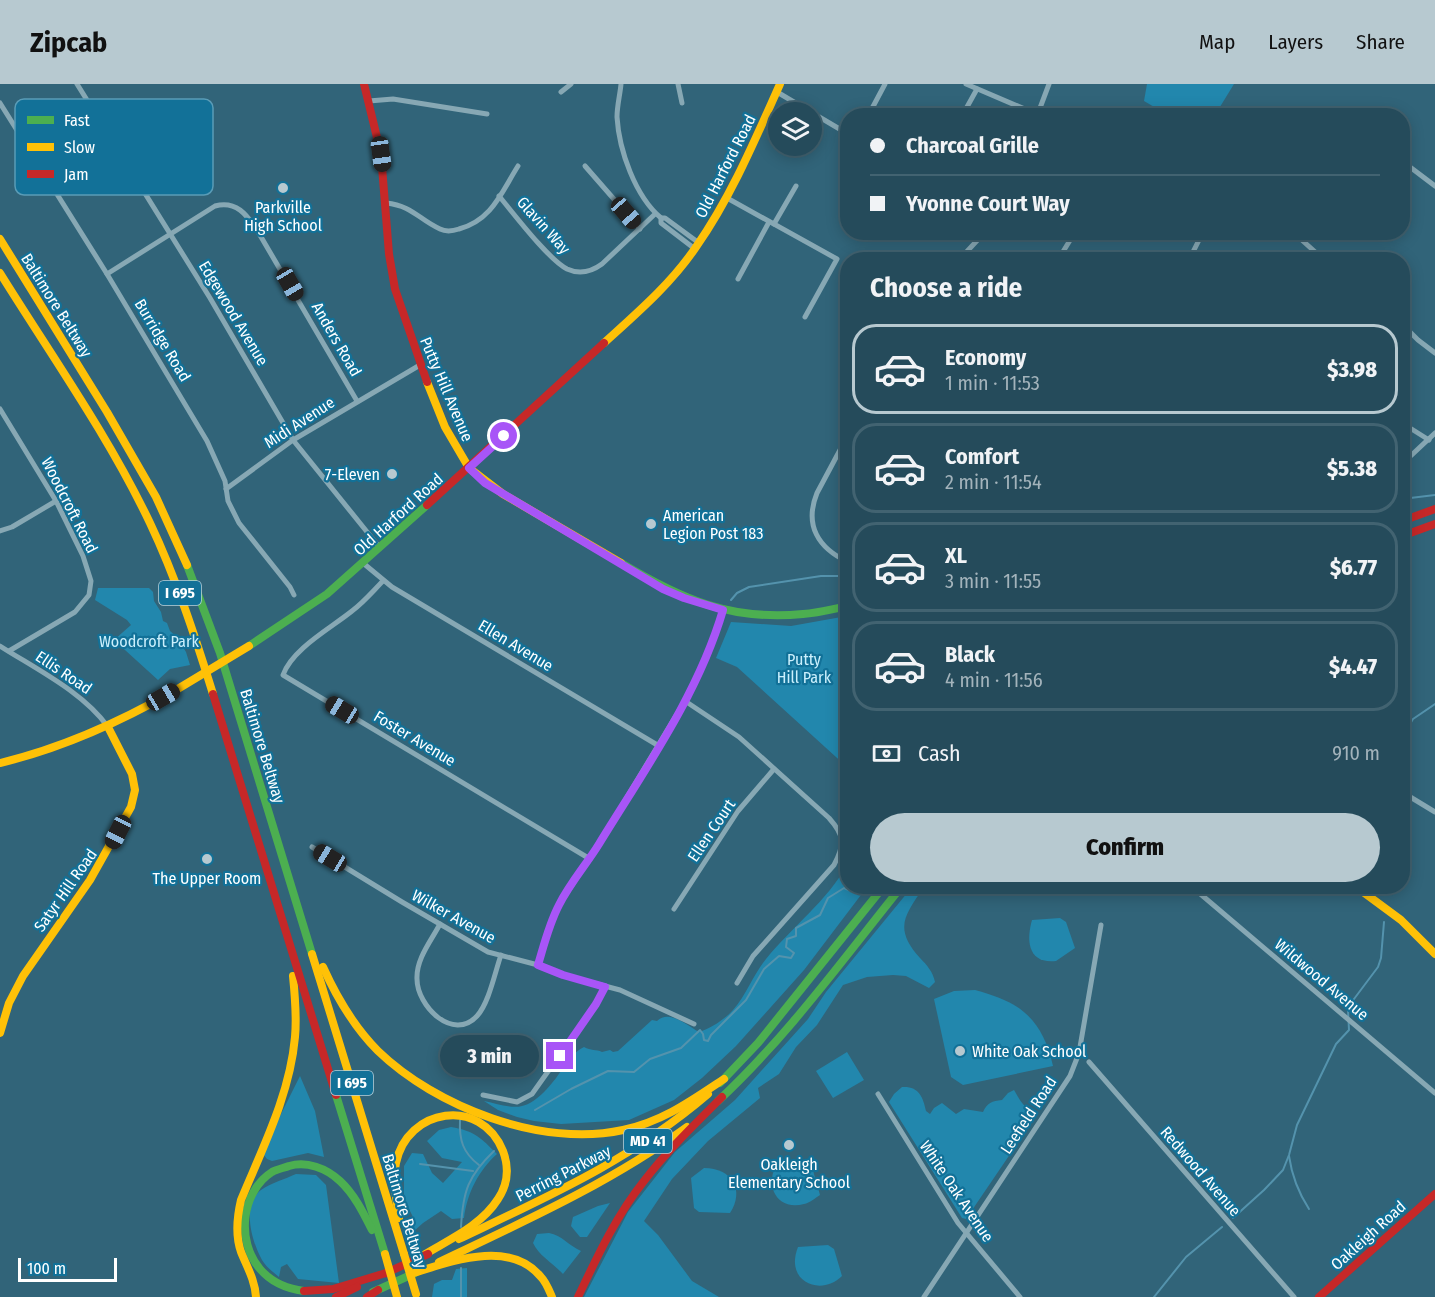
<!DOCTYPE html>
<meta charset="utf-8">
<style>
body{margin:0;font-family:"Fira Sans Condensed",sans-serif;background:#2d5261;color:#f1f3f6;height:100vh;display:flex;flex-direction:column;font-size:22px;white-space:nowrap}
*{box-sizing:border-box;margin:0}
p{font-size:20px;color:#a3b3bb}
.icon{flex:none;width:33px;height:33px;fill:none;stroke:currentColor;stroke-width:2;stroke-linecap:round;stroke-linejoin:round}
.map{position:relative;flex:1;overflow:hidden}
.details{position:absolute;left:840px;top:168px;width:570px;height:642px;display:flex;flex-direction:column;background:#254b5b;border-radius:24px;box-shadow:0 3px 15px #0003,0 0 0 2px #426371}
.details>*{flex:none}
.banner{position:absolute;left:840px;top:24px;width:570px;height:132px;border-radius:24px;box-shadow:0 3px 15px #0003,0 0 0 2px #426371;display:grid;align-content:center;height:132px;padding:0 30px;background:#254b5b}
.fabs{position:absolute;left:768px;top:18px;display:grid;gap:12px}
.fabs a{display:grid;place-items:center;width:54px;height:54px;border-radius:50%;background:#254b5b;box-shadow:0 3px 15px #0003,0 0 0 2px #426371;font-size:30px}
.scale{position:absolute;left:18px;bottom:15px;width:99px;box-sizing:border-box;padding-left:6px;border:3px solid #fff;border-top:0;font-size:16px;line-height:21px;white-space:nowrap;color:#fff;-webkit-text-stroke:4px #127198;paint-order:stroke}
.end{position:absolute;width:27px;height:27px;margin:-14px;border:8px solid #a855f7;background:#fff;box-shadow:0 0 0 3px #fff}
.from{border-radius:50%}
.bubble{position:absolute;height:42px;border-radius:21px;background:#254b5b;box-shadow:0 3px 15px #0003,0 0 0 2px #426371;font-size:20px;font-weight:800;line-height:42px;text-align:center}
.car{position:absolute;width:18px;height:36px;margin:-18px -9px;border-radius:8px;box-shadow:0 0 4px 2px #0007;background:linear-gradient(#222 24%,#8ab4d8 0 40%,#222 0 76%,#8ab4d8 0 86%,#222 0)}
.banner b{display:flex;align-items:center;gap:21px;height:57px;font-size:22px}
.banner b+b{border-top:2px solid #426371}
.banner i{width:15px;height:15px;background:#f1f3f6}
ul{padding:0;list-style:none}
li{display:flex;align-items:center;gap:18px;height:90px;margin:0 12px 9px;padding:0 18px;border:3px solid #426371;border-radius:24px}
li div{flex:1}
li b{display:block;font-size:22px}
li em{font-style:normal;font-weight:800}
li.selected{border-color:#b7c9d0}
li>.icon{width:54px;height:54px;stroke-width:1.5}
h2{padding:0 30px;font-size:27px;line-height:72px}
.pay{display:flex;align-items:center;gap:15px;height:66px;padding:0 30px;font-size:22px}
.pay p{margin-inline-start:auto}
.cta{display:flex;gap:12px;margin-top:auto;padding:12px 30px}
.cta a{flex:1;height:69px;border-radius:36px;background:#b7c9d0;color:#111;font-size:24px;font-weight:800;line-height:69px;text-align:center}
header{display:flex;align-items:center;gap:36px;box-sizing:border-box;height:84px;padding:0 30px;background:#b7c9d0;color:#111}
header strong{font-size:28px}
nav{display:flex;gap:33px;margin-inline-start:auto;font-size:21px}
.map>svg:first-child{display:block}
.green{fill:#2287ad}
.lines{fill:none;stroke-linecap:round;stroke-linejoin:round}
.stream{stroke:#5493ad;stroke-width:2}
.street{stroke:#87a8b4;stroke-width:5}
.fast{stroke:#4caf50;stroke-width:8}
.slow{stroke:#ffc107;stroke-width:8}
.jam{stroke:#c62828;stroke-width:8}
.slow-bridge{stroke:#ffc107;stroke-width:8}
.route{stroke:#a855f7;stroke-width:8}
.poi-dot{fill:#b7c9d0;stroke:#127198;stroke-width:2}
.labels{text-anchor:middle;stroke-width:4.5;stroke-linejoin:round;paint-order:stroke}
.shield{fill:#127198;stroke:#b8d4e0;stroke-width:1.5}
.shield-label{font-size:15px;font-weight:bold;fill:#fff}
.street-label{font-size:16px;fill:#fff;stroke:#127198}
.poi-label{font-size:16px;fill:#fff;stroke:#127198}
.park-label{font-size:16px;fill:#cbf0fd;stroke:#127198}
.key{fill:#127198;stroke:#599cb7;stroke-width:1.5}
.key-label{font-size:16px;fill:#fff}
</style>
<header>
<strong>Zipcab</strong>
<nav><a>Map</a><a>Layers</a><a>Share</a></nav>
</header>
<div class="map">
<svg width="1435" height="1213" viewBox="0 0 1435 1213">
<rect width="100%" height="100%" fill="#316479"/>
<g class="green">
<path d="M 1147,0 L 1234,0 L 1215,31 L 1168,31 L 1144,17 Z"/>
<path d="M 98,504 L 149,504 L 153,508 L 154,517 L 161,528 L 163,537 L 167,539 L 170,547 L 177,553 L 186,568 L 190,581 L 170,585 L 158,596 L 114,556 L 131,541 L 127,536 L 95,516 Z"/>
<path d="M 847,532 L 848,532 L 847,683 L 737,583 L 716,574 L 731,538 L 791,542 Z"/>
<path d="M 847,781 L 848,802 L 867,803 L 804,886 L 736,962 L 702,994 L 674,1016 L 629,1036 L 561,1040 L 534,1037 L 517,1033 L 498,1026 L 484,1017 C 495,1019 511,1025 522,1022 C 537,1019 553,999 561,987 C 567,978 574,968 584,963 C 591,967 596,965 602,968 L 610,966 L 613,968 L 618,967 L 652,936 L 657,937 C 669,925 687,941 699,948 C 711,944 724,936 733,926 C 747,910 753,891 766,875 C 792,843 827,817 847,781 Z"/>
<path d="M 912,803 L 924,803 C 905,831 893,844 920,874 C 927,881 933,888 935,898 L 929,904 L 906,892 L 893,891 L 867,893 L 843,901 L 817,941 L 796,963 L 779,990 L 758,1004 L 760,1014 L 708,1057 L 672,1095 L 644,1137 L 658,1151 L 692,1197 L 719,1213 L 584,1213 L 628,1128 L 675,1068 L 735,1016 L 808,935 L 826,908 Z"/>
<path d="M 1060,834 L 1066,838 L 1075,864 L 1056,877 C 1028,880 1026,857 1032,836 Z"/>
<path d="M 975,906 C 1020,918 1042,934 1053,982 L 963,1001 L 951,993 L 934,915 L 954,907 Z"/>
<path d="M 847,968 L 864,996 L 833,1014 L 816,987 Z"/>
<path d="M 300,992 L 315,1027 L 324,1073 L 308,1069 L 272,1077 L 267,1075 L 263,1070 L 274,1044 Z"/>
<path d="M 902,1003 C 919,1002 923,1013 926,1027 L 930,1030 L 934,1024 L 942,1019 L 956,1030 L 964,1025 L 983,1028 C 987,1019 992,1017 1002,1016 L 1008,1009 L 1014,1006 C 1021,1018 1024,1025 1038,1029 L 966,1135 L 962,1134 L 889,1018 L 894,1010 Z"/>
<path d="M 451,1043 C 475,1047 481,1054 497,1070 C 479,1086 467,1109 464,1134 L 452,1135 L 441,1127 L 423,1139 L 413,1148 L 414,1135 L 404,1115 L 404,1082 L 412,1069 L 423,1070 L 432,1089 L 443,1099 L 462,1078 L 442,1074 L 427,1057 L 439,1046 Z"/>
<path d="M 805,1078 L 812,1083 L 820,1111 C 815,1114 810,1119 804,1120 C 777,1127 764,1102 777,1079 Z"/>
<path d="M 704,1084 C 732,1084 745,1106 730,1129 L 699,1128 L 694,1124 L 691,1094 Z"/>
<path d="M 296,1090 L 316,1091 L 326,1101 L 339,1199 L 298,1195 L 287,1180 L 281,1183 L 279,1193 C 273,1188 266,1183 262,1176 C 252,1158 241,1121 261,1106 C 271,1099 285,1095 296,1090 Z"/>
<path d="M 610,1119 L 587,1153 L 580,1153 L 571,1142 L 573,1133 L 598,1122 Z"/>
<path d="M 549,1149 C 562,1151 569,1162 581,1167 L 563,1190 C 553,1179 539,1172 533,1159 L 537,1150 Z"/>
<path d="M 828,1161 L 834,1165 L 842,1192 C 821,1213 784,1198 798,1163 Z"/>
<path d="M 467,1184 L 467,1213 L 432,1213 L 434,1200 L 442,1196 L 452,1196 L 456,1185 Z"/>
</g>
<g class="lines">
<g class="stream">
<path d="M 1402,415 L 1435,411"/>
<path d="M 731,516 L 737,509 L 749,503 L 821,492 L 848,492"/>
<path d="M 1402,653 L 1413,635 L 1435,620"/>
<path d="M 1386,808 L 1386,802"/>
<path d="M 535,1026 L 571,1005 L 608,987 L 634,988 L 650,975 L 681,964 L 700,946 L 703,950 L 704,956 L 708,957 L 711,951 L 746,916 L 764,885 L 779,872 L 791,874 L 794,869 L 786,863 L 787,855 L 796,852 L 796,844 L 820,831 L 828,814 L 844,804 L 858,810 L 858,802"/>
<path d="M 460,1036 C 459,1056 463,1069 479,1081"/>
<path d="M 1289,1072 C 1292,1093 1298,1108 1309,1125"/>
<path d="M 420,1080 L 473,1087"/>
<path d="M 1233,1134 L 1264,1106 L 1283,1086 L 1289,1071 L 1297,1041 L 1336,960 L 1349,946 L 1348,926 L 1351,919 L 1378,883 L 1381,874 L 1384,838"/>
<path d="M 461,1143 C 463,1107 468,1092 494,1067"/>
<path d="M 461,1213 L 461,1184"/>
<path d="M 1154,1213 L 1186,1173 L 1222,1143"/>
</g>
<g class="street">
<path d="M 77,0 L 210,214 L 293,356 L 380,464"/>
<path d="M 621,0 C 620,11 617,22 617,33 C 619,66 635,112 661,134 L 661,139 L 695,165"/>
<path d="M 678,0 L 682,19"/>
<path d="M 966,0 L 1041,32"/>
<path d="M 561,8 L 571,0"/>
<path d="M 777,8 L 848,50"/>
<path d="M 369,17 L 393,15 L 487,30"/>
<path d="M 0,19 L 107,190 L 207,357 L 225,397 L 228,417 L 239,439 L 290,503 L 294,511"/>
<path d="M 868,32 L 885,0"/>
<path d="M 962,32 L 977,5"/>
<path d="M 1037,32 L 1049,0"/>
<path d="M 1402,77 L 1435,102"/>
<path d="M 585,82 L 640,145"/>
<path d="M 499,112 C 514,130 548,175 567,185 C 580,191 591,188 602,180 L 655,130"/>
<path d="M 727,114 L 837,175 L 805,233"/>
<path d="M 386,119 C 413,122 418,135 440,145 C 446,148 453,147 459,145 C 492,136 501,109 518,82"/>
<path d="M 661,134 L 665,134 L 699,159"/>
<path d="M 774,140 L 796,102"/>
<path d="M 1293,148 L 1324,176"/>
<path d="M 959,176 L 985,148"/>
<path d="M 1058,176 L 1075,148"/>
<path d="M 1189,176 L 1203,148"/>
<path d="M 107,190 L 215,122 C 236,116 247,131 257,146 L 357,317"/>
<path d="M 738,195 L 769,138"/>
<path d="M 1402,240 L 1418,256 L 1435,269"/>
<path d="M 844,265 L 848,267"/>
<path d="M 0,325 L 56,417 L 83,472 L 91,497 L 89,511 L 75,528 L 9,567"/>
<path d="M 1402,339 L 1429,356"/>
<path d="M 848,351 L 817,409 C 804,441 818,464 848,478"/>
<path d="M 1402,380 L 1435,349"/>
<path d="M 226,405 L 293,356 L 420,281"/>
<path d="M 0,447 L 12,443 L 56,417"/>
<path d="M 363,479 L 392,503 L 659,662"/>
<path d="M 383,497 C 373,507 364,518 352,527 C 331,544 292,565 283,591 L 590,775"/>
<path d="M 0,562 C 36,585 83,608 108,643"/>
<path d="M 685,617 L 739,653 L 829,734 C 845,752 845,760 834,781 L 753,872 L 737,899"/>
<path d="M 1402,708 L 1435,728"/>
<path d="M 312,763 L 402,818 L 488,868 L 538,881 L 563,891 L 620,906 L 694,940"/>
<path d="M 1191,802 L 1435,1009"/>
<path d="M 674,825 L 738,727 L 774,685"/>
<path d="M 440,840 C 431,857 416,875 417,895 C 417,922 453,958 477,932 C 489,919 495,888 501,871"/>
<path d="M 538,881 L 547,848 L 559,821 L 597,763 L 692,605 L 707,573 L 723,526"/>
<path d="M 1089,978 L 1294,1213"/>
<path d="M 878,1010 L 958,1139 L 1020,1213"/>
<path d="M 483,1011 L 517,1018 L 532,1010 L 596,920 L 605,903"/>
<path d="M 924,1213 L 1070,992 L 1079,969 L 1101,841"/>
</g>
<g class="fast">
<path d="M 621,479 C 681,515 730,537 803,530 C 818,529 833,525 848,522"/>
<path d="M 187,481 L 220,569 L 312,870"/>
<path d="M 249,562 L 327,510 L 427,421"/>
<path d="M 720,999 L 758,959 L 884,802"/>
<path d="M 336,1011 L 385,1170"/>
<path d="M 718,1017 C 787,953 843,875 902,802"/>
<path d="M 304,1207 C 288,1205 271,1198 260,1185 C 236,1157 241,1108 272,1088 C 277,1085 284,1084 289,1082 C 307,1077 326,1084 340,1097 C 354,1110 363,1128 372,1146"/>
<path d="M 373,1208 L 415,1189"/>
</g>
<g class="slow">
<path d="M 0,155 L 107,328 L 156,413 L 187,481"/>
<path d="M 0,189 C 51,271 108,351 150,439 C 176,494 195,552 213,610"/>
<path d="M 604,259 C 637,229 671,200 696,163 C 731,113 755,56 780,0"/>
<path d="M 427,298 L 445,343 L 469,384 L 503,410 L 621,479"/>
<path d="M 0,679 C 63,664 120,638 176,606"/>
<path d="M 1355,802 L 1401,836 L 1435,870"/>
<path d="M 312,870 L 404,1170"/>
<path d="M 323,883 C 337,914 354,943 378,967 C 436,1023 542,1064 623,1046 C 662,1038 691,1017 724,995"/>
<path d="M 0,949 L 9,919 L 23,892 L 90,796 L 131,723 L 135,706 L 132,690 L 108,643"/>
<path d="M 399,1134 C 397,1117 392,1097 396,1079 C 407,1024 481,1012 503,1067 C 509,1083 508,1100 498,1115 C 481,1142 448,1156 422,1172"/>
<path d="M 459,1155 C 549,1112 631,1076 708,1010"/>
<path d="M 439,1178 C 525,1137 610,1099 687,1043"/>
<path d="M 414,1189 C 452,1177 510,1155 541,1193 C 546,1198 549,1206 552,1213"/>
<path d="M 256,1213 C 255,1196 247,1183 241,1168 C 235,1151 237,1133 241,1116 C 263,1063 290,1010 295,953 C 297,932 295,912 293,892"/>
</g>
<g class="jam">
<path d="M 364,0 L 381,70 L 389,170 L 395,205 L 427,298"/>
<path d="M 427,421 L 604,259"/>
<path d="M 1402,437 L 1435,425"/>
<path d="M 1402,452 L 1435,440"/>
<path d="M 213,610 L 336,1011"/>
<path d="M 386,1189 L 428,1170"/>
<path d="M 304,1207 L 333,1205 L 386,1189"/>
<path d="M 336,1213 L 357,1203"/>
<path d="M 367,1213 L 378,1206"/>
<path d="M 578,1213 C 597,1173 616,1132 644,1097 C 667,1067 695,1040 722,1013"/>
<path d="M 1319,1213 L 1435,1110"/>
</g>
<g class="slow-bridge">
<path d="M 176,606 L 249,562"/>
<path d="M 385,1170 L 397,1213"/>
<path d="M 404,1170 L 416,1210"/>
</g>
</g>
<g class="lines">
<path class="route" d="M 504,352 L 469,384 L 485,399 L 663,505 L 684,514 L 723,526 C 698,611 645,685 599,760 C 586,781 570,799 559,821 C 549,840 544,861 538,881 L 563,891 L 605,903 L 596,920 L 560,972"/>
</g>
<g class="poi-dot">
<circle cx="283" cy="104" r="6"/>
<circle cx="392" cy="390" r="6"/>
<circle cx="651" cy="440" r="6"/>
<circle cx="207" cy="775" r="6"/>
<circle cx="960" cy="967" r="6"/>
<circle cx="789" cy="1061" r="6"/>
</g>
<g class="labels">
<g class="shield">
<rect x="159" y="497" width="42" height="24" rx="4.5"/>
<rect x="331" y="987" width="42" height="24" rx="4.5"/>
<rect x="624" y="1045" width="48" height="24" rx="4.5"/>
</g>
<g class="shield-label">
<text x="180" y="514">I 695</text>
<text x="352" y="1004">I 695</text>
<text x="648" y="1062">MD 41</text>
</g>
<g class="street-label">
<text transform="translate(725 82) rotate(-63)" y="6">Old Harford Road</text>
<text transform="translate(544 141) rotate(48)" y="6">Glavin Way</text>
<text transform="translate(57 221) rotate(58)" y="6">Baltimore Beltway</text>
<text transform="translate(234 229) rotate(59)" y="6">Edgewood Avenue</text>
<text transform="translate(337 255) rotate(60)" y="6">Anders Road</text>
<text transform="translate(163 256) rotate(59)" y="6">Burridge Road</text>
<text transform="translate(447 305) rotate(67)" y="6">Putty Hill Avenue</text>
<text transform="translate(299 338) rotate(-33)" y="6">Midi Avenue</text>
<text transform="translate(70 421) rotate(63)" y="6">Woodcroft Road</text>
<text transform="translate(398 430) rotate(-42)" y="6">Old Harford Road</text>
<text transform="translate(516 561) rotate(31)" y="6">Ellen Avenue</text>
<text transform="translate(64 588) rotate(34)" y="6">Ellis Road</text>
<text transform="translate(415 654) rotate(31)" y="6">Foster Avenue</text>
<text transform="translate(263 662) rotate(73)" y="6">Baltimore Beltway</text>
<text transform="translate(711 746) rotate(-56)" y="6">Ellen Court</text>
<text transform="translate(65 806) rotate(-55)" y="6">Satyr Hill Road</text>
<text transform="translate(454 832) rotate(29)" y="6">Wilker Avenue</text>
<text transform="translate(1322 895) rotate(40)" y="6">Wildwood Avenue</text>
<text transform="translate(1028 1031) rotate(-57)" y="6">Leefield Road</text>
<text transform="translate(1201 1087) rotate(49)" y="6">Redwood Avenue</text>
<text transform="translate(563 1089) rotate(-27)" y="6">Perring Parkway</text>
<text transform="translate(957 1107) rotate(56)" y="6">White Oak Avenue</text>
<text transform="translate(405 1127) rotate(73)" y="6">Baltimore Beltway</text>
<text transform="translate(1368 1151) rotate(-42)" y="6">Oakleigh Road</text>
</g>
<g class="poi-label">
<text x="283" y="129">Parkville<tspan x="283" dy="18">High School</tspan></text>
<text x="380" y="396" text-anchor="end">7-Eleven</text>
<text x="663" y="437" text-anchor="start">American<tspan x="663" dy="18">Legion Post 183</tspan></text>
<text x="207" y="800">The Upper Room</text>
<text x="972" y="973" text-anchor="start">White Oak School</text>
<text x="789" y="1086">Oakleigh<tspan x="789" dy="18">Elementary School</tspan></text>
</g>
<g class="park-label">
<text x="149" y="563">Woodcroft Park</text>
<text x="804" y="581">Putty<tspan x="804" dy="18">Hill Park</tspan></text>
</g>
</g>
<rect x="15" y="15" width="198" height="96" rx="9" class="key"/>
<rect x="27" y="32" width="27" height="8" fill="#4caf50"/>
<rect x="27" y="59" width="27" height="8" fill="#ffc107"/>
<rect x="27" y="86" width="27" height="8" fill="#c62828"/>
<g class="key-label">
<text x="64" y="42">Fast</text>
<text x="64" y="69">Slow</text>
<text x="64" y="96">Jam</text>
</g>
</svg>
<div class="fabs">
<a><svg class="icon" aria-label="layers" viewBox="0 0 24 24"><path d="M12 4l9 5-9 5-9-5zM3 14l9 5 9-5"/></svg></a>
</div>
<div class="scale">100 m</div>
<i class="end from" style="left:504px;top:352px"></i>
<i class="end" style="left:560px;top:972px"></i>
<div class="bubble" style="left:440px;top:951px;width:99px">3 min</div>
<i class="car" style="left:381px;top:70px;rotate:172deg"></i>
<i class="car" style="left:626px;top:129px;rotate:139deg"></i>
<i class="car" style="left:290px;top:200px;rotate:150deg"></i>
<i class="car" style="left:163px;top:613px;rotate:60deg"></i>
<i class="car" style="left:342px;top:626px;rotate:301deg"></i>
<i class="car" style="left:118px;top:748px;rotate:207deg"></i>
<i class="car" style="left:330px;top:774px;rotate:301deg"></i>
<div class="banner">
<b><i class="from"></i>Charcoal Grille</b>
<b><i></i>Yvonne Court Way</b>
</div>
<section class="details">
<h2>Choose a ride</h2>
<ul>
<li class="selected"><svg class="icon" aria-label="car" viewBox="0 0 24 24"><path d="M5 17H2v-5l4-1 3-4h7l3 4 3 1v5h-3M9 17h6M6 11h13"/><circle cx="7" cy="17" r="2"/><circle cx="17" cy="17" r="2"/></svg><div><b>Economy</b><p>1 min · 11:53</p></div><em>$3.98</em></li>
<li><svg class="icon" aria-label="car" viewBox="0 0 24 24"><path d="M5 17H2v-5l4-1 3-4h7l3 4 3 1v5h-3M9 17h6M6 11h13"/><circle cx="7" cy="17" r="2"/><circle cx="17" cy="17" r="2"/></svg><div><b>Comfort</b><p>2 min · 11:54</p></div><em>$5.38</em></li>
<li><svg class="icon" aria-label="car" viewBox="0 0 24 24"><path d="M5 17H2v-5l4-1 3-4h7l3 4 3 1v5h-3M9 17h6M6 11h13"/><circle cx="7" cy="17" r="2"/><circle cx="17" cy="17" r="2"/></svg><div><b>XL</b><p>3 min · 11:55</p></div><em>$6.77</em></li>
<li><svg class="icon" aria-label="car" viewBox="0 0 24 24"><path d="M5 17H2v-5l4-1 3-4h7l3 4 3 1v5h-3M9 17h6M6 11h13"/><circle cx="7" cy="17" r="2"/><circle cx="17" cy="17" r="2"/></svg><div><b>Black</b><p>4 min · 11:56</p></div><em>$4.47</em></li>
</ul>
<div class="pay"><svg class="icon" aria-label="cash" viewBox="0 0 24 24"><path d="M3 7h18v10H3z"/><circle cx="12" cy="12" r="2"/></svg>Cash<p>910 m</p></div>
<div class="cta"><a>Confirm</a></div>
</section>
</div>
